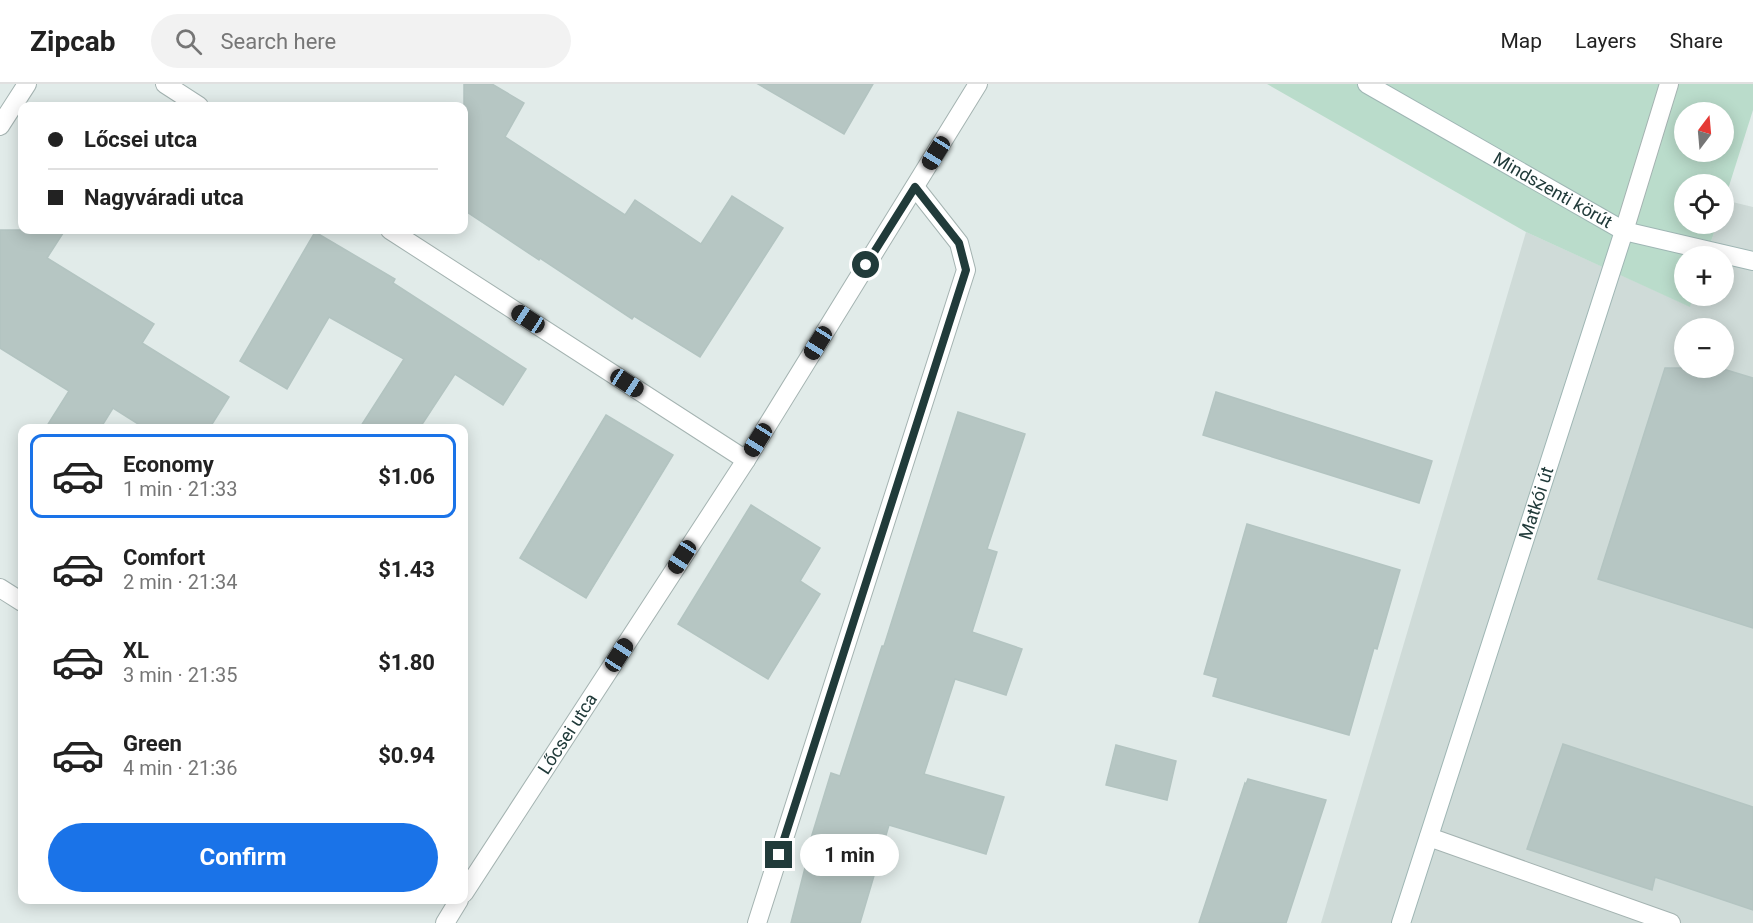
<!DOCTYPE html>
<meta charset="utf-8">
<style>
body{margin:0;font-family:Roboto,sans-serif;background:#f2f2f2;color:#222;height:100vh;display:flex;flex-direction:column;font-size:22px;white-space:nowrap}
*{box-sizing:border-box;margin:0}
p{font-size:20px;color:#767676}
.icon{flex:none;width:33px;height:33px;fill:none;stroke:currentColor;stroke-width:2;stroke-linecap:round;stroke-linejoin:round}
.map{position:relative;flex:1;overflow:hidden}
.drawer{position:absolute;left:18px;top:340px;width:450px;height:480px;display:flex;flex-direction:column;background:#fff;border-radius:12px;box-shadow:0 3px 15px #0003}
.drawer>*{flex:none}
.banner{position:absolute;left:18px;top:18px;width:450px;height:132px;border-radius:12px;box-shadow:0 3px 15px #0003;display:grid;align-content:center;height:132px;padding:0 30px;background:#fff}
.needle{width:39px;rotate:16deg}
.buttons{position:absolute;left:1674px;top:18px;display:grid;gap:12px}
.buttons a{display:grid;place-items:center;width:60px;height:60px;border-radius:50%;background:#fff;box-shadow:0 3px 15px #0003;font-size:30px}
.end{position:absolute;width:27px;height:27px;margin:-14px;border:8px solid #213b3a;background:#fff;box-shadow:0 0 0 3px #fff}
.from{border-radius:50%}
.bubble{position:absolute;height:42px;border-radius:21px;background:#fff;box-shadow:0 3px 15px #0003;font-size:20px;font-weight:700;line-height:42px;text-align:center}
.car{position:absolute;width:18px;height:36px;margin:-18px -9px;border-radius:8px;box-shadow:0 0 4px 2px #0007;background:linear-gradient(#222 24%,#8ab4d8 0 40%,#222 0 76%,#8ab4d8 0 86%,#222 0)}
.banner b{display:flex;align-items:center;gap:21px;height:57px;font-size:22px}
.banner b+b{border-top:2px solid #e0e0e0}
.banner i{width:15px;height:15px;background:#222}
ul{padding:10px 0 0;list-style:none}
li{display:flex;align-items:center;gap:18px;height:84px;margin:0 12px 9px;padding:0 18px;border:3px solid transparent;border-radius:12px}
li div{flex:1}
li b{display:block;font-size:22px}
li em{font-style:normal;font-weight:700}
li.active{border-color:#1a73e8}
li>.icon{width:54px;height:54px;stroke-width:1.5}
.cta{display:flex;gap:12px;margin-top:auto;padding:12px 30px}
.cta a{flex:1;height:69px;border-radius:36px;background:#1a73e8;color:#fff;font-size:24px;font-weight:700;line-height:69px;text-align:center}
header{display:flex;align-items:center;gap:36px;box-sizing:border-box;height:84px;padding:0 30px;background:#fff;border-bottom:2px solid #e0e0e0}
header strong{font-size:28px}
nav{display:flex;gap:33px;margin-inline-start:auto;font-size:21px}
.search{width:420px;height:54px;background:#f2f2f2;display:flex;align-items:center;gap:15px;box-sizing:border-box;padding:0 21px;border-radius:33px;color:#767676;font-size:22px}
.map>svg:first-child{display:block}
.built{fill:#cfdbd8;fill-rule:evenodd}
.green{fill:#badccb;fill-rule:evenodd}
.building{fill:#b6c6c3;stroke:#b3c4c1;stroke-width:1.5}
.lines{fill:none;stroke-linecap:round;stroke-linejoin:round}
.lane-casing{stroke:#a4b3b1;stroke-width:20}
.street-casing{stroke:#a4b3b1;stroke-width:20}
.secondary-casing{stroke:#9fb6b4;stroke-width:20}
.lane{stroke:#fff;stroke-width:18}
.street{stroke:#fff;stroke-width:18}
.secondary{stroke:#fff;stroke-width:18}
.route{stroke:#213b3a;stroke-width:8}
.labels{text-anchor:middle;stroke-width:4.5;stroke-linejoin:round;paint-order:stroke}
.street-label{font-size:18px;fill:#213b3a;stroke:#f1f8f6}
</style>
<header>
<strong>Zipcab</strong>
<div class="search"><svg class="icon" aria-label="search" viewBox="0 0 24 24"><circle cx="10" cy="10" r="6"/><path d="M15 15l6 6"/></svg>Search here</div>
<nav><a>Map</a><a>Layers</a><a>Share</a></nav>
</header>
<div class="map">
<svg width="1753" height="839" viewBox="0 0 1753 839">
<rect width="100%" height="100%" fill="#e1ebe9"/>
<path class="built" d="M 1724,116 L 1753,123 L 1753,839 L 1321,839 L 1526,148 L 1689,222 L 1693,212 L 1724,212 L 1724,172 L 1706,172 L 1717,140 L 1724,140 ZM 1684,244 L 1724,244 L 1724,284 L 1684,284 Z"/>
<path class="green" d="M 1267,0 L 1753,0 L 1753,26 L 1724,118 L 1724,100 L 1684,100 L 1684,140 L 1717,140 L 1706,172 L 1684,172 L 1684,212 L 1693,212 L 1690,223 L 1526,148 ZM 1684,28 L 1724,28 L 1724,68 L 1684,68 Z"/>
<g class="building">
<path d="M 464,0 L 492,0 L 524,19 L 505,53 L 625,131 L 635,116 L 701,160 L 732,112 L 783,144 L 700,273 L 634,232 L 632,235 L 540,174 L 539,176 L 464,126 Z"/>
<path d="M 758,0 L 873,0 L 844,50 Z"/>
<path d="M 0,146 L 65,146 L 47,174 L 154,240 L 142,259 L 229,313 L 209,345 L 146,345 L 113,324 L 100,345 L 45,345 L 69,307 L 0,264 Z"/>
<path d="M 315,148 L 395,195 L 393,199 L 526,285 L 503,321 L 455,290 L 419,345 L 359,345 L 404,275 L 329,233 L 287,305 L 240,277 Z"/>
<path d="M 1665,284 L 1720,284 L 1753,294 L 1753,544 L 1598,495 Z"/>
<path d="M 1216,308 L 1432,377 L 1419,419 L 1203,351 Z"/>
<path d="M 958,328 L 1025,350 L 987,465 L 997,468 L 972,548 L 1022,565 L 1006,611 L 955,595 L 924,690 L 1004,713 L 986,770 L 889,741 L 860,839 L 791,839 L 810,764 L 808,764 L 831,689 L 840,692 L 882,562 L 884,562 Z"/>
<path d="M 606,331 L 673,371 L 586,514 L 520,474 Z"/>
<path d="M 751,421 L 820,464 L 800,497 L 820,510 L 768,595 L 678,540 Z"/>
<path d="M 1247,440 L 1400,486 L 1377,565 L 1374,564 L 1349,651 L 1213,612 L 1218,594 L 1204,590 Z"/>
<path d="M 1563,660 L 1753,723 L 1753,826 L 1655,793 L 1652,806 L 1527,765 Z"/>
<path d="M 1116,661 L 1176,677 L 1167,716 L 1106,701 Z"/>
<path d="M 1248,695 L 1326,716 L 1286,839 L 1199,839 L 1245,699 L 1246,700 Z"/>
</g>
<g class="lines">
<defs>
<path id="lane" d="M 1429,753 L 1671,839"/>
<g id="street">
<path d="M 165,0 L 199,22"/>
<path d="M 0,42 L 27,0"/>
<path d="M 390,146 L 746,376"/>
<path d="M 1624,147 L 1669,0"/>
<path d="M 0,504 L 22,518"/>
<path id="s1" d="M 464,809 L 746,376 L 978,0"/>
<path d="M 445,839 L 459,816"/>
<path d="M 757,839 L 966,186 L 959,159 L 915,103"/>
</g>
<g id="secondary">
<path id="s2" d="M 1367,0 L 1624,147 L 1753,177"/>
<path id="s3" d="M 1401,839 L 1624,147"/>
</g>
</defs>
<use href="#lane" class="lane-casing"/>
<use href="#street" class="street-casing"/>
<use href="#secondary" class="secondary-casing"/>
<use href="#lane" class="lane"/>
<use href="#street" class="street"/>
<use href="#secondary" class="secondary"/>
</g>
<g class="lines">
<path class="route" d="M 779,771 L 966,186 L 959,159 L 915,103 L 866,181"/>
</g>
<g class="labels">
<g class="street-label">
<text dy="6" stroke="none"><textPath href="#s2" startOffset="214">Mindszenti körút</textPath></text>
<text dy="6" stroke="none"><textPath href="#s3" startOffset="441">Matkói út</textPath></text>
<text dy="6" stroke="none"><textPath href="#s1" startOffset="190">Lőcsei utca</textPath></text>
</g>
</g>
</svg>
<div class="buttons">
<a><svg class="needle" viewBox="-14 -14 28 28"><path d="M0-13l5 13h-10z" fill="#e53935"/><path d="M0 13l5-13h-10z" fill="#767676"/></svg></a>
<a><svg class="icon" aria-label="locate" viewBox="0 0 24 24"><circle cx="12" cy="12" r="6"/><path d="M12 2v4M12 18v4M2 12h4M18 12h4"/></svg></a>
<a>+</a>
<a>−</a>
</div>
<i class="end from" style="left:866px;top:181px"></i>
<i class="end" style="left:779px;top:771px"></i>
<div class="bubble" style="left:800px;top:750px;width:99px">1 min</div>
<i class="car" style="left:936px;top:69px;rotate:212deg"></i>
<i class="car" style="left:528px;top:235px;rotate:303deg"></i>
<i class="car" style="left:818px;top:259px;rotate:212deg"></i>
<i class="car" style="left:627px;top:299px;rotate:123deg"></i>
<i class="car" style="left:758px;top:356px;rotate:212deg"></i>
<i class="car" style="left:682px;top:473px;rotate:213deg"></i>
<i class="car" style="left:619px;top:571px;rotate:33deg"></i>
<div class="banner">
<b><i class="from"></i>Lőcsei utca</b>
<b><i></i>Nagyváradi utca</b>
</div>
<section class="drawer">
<ul>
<li class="active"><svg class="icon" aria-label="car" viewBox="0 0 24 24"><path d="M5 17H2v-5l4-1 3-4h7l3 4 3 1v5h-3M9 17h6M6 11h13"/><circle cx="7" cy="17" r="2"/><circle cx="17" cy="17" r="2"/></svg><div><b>Economy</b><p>1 min · 21:33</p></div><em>$1.06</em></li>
<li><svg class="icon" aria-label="car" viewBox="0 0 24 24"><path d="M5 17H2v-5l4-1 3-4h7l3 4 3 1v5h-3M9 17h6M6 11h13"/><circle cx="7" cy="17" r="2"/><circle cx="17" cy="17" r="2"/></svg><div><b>Comfort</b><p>2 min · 21:34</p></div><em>$1.43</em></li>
<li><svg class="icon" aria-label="car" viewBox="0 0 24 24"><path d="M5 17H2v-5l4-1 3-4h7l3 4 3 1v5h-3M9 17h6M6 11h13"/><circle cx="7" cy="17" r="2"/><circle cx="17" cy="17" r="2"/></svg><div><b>XL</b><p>3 min · 21:35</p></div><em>$1.80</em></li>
<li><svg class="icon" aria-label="car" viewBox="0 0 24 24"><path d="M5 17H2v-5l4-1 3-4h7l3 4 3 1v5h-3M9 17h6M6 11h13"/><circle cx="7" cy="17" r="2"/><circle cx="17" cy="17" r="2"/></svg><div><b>Green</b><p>4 min · 21:36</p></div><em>$0.94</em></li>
</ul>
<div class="cta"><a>Confirm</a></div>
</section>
</div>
